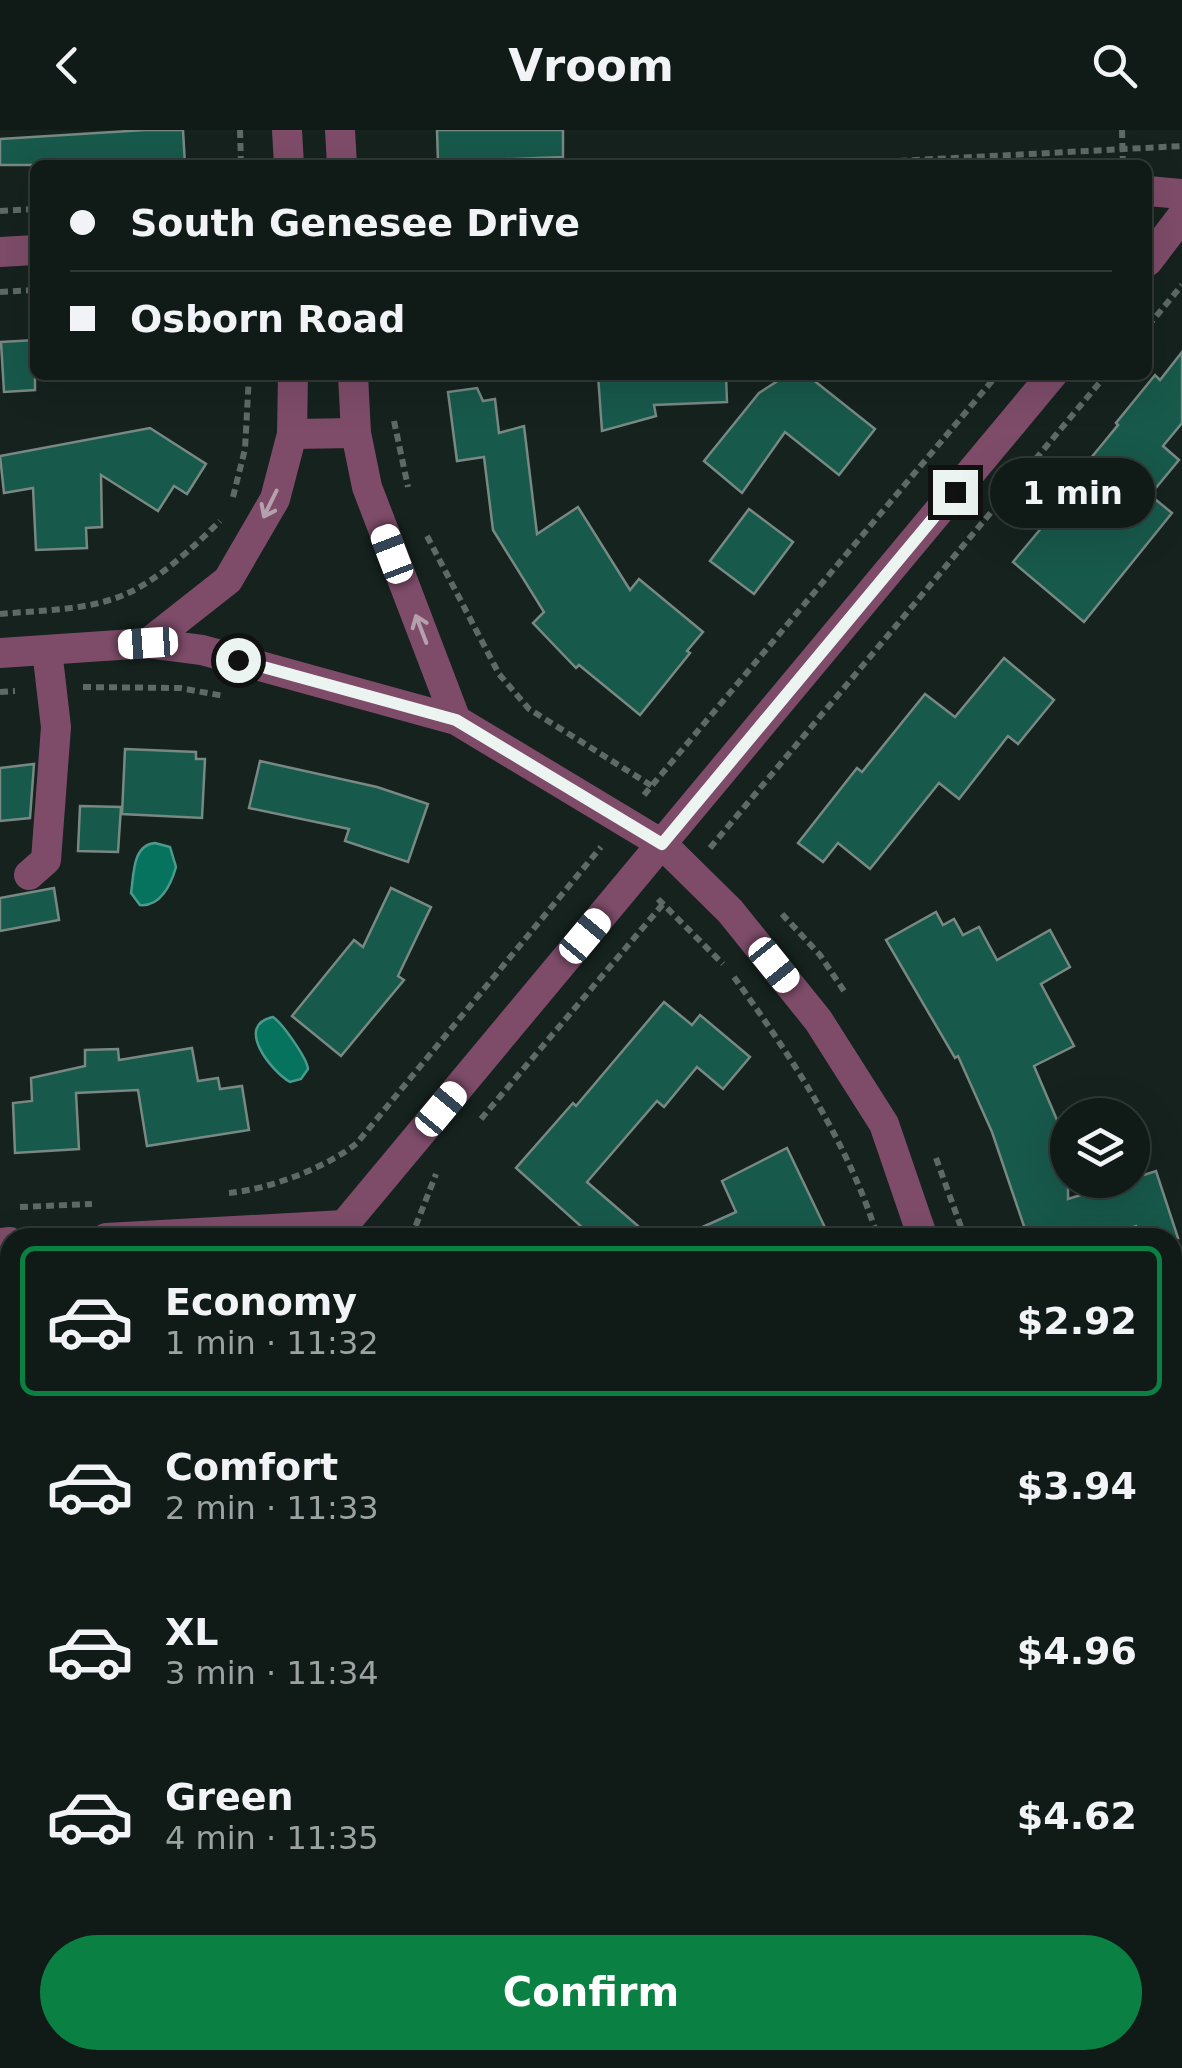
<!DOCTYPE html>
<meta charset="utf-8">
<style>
body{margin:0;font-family:"DejaVu Sans",sans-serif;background:#1e2723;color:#f1f3f6;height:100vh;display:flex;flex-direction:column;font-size:38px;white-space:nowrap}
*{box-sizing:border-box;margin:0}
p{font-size:32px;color:#9ca1a1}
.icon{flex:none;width:55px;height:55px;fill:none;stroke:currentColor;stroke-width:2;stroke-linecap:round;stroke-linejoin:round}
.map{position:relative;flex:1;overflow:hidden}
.panel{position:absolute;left:0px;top:1098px;width:1182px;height:842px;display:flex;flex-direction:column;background:#101a16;border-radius:30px 30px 0 0;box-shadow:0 10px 40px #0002,0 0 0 2px #303835}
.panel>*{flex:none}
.hud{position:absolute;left:30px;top:30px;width:1122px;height:220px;border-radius:15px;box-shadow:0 10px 40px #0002,0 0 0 2px #303835;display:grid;align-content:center;height:220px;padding:0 40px;background:#101a16}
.fabs{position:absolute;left:1050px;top:968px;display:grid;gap:20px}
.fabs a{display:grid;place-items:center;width:100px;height:100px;border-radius:50%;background:#101a16;box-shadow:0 10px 40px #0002,0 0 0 2px #303835;font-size:50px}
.end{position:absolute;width:45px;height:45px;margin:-22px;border:12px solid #ecf4f1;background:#111;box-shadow:0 0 0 5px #111}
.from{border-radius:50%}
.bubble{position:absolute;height:70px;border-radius:35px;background:#101a16;box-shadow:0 10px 40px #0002,0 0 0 2px #303835;font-size:32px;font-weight:800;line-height:70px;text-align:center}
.car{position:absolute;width:30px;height:60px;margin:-30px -15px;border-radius:12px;box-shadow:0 0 8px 2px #0007;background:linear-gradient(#fff 24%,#345 0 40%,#fff 0 76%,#345 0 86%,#fff 0)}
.hud b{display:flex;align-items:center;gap:35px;height:95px;font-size:38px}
.hud b+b{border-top:2px solid #303835}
.hud i{width:25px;height:25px;background:#f1f3f6}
ul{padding:18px 0 0;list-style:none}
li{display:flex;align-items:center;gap:30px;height:150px;margin:0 20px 15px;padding:0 20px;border:5px solid transparent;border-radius:15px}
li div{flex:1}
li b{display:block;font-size:38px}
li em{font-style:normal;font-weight:800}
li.current{border-color:#0b8043}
li>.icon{width:90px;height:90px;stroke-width:1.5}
.cta{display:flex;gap:20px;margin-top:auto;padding:20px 40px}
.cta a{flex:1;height:115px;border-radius:60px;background:#0b8043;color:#fff;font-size:40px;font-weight:800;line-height:115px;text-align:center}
header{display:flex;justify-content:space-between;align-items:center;height:130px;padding:0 40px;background:#101a16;font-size:45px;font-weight:800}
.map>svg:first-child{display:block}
.water{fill:#06735f;stroke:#4b9a8b;stroke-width:2.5}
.building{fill:#17594b;stroke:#788883;stroke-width:2.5}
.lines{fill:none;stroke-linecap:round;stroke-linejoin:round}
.path{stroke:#5f6a66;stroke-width:6;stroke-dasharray:8 5;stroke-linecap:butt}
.minor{stroke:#7e4c69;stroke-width:30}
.oneway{stroke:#b5a0ad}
.route{stroke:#ecf4f1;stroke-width:12}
</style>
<header><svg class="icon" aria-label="back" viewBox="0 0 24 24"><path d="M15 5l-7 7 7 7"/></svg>Vroom<svg class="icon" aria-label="search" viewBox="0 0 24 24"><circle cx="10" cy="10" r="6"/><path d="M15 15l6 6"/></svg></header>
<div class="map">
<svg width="1182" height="1938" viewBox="0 0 1182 1938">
<rect width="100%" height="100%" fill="#15221e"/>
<g class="water">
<path d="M 155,713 L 170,717 L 176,737 C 171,755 160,777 140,775 L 131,763 C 134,745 132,715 155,713 Z"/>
<path d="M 273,887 C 282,893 307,928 308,939 L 301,949 L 290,952 C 271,941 234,895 273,887 Z"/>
</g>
<g class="building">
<path d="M 145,0 L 183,0 L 185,35 L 0,35 L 0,9 Z"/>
<path d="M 437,0 L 563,0 L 563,27 L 438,32 Z"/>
<path d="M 35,210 L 35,260 L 4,262 L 1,212 Z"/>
<path d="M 1182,222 L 1182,293 L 1163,316 L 1179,330 L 1150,365 L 1172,383 L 1084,492 L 1013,432 L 1068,366 L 1063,362 L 1118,295 L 1116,293 L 1155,245 L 1160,250 Z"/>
<path d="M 598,245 L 726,245 L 727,272 L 654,275 L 656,286 L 602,301 Z"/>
<path d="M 787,245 L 807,245 L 875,299 L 839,345 L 785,302 L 742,363 L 704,331 L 759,263 Z"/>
<path d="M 477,258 L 483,271 L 495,269 L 499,303 L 524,296 L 537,404 L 578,377 L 630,460 L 639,449 L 703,502 L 687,521 L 690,523 L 640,585 L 579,535 L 576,538 L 533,493 L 544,482 L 493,400 L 484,327 L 457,331 L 448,262 Z"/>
<path d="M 150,298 L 206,334 L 187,364 L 174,356 L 158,381 L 101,345 L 102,397 L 86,398 L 87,418 L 36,420 L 33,358 L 4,363 L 0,326 Z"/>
<path d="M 749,379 L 793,412 L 754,464 L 710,431 Z"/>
<path d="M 1004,528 L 1054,570 L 1018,614 L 1008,606 L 959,669 L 939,653 L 870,739 L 838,713 L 823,732 L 798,713 L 857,638 L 862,642 L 925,564 L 955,587 Z"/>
<path d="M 125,619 L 196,622 L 196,629 L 205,629 L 202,688 L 122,684 Z"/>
<path d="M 260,631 L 377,657 L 428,674 L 408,732 L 345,711 L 349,699 L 249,678 Z"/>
<path d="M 34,634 L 30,688 L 0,691 L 0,638 Z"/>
<path d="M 80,676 L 121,677 L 118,722 L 78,721 Z"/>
<path d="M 54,758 L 59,790 L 0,801 L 0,768 Z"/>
<path d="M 391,758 L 431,777 L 398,846 L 404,850 L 341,926 L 292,886 L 354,810 L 363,817 Z"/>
<path d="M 936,782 L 943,795 L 954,789 L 963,805 L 979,797 L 997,830 L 1050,800 L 1070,837 L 1041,854 L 1074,916 L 1034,936 L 1060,997 L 1068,995 L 1068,1069 L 1156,1041 L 1178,1108 L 1140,1108 L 1136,1096 L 1099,1108 L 1028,1108 L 992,1002 L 958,926 L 955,928 L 886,810 Z"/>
<path d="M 664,872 L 692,895 L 700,885 L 750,927 L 723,959 L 697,937 L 664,977 L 657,971 L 587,1052 L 652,1108 L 594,1108 L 516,1038 L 573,973 L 576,976 Z"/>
<path d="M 192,918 L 198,951 L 218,948 L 220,959 L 242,956 L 249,1000 L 147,1016 L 138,960 L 76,963 L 79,1019 L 15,1023 L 13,973 L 32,971 L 31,948 L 85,936 L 85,920 L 118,919 L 119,930 Z"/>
<path d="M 787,1018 L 830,1108 L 678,1108 L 736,1082 L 722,1051 Z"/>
</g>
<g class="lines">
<g class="path">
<path d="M 240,0 L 241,35"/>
<path d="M 1122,0 L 1123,35"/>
<path d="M 821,35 L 1182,16"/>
<path d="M 0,81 L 35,79"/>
<path d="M 0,162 L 35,160"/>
<path d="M 1148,196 L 1182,155"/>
<path d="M 394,291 L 408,357"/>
<path d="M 233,367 L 245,319 L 249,245"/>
<path d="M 427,406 L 499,544 L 529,579 L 652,656"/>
<path d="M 0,484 C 40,480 88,481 126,464 C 157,451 196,415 220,391"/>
<path d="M 83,557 L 180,558 L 224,566"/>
<path d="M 0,562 L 15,561"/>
<path d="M 644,665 L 997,245"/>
<path d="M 710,718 L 1106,245"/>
<path d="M 658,769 L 723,834"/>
<path d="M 782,784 L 820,825 L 846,864"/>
<path d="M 734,847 C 792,928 848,1012 878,1108"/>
<path d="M 481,989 L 663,774"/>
<path d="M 936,1028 L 965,1108"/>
<path d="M 229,1063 C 269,1059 326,1038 357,1013 L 601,717"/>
<path d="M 20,1077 L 92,1074"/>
<path d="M 411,1108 L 436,1044"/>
<path d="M 0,1158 L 10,1157"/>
<path d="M 1172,1234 L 1182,1233"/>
<path d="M 350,1930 L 350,1938"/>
<path d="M 951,1930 L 951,1938"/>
<path d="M 1030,1930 L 1031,1938"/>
</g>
<g class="minor">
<path d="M 287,0 L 289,35"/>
<path d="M 340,0 L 342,35"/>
<path d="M 1148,61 L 1182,64"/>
<path d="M 0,122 L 35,120"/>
<path d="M 1148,131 L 1182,86"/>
<path d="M 353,245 L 356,303 L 367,357 L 456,590"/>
<path d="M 292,304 L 356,303"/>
<path d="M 148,513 L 228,450 L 275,369 L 292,304 L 293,245"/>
<path d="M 0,523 L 148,513 L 202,520 L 456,590 L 662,714 L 730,781 L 818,890 L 884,994 L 923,1108"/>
<path d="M 29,745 L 46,730 L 56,597 L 47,520"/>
<path d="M 106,1108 L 344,1095"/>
<path d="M 347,1108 L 344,1095 L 1052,245"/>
<path d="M 0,1113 L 10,1112"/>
<path d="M 1172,1276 L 1182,1276"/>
<path d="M 394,1930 L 394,1938"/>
<path d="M 990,1930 L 991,1938"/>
</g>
</g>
<defs><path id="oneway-shaft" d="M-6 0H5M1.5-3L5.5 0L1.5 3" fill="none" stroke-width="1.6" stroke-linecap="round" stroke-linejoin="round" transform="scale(2.5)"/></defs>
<g class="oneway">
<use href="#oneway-shaft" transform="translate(270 374) rotate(116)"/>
<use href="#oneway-shaft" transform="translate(421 499) rotate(-111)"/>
</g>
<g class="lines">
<path class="route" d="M 238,530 L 456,590 L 662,714 L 955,362"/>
</g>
</svg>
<div class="fabs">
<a><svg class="icon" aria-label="layers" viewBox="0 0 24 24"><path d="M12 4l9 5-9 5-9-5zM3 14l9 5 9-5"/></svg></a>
</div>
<i class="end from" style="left:238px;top:530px"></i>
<i class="end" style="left:955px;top:362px"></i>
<div class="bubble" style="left:990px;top:328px;width:165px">1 min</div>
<i class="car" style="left:392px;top:424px;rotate:339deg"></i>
<i class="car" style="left:148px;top:513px;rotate:266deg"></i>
<i class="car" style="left:585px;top:806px;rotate:40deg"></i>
<i class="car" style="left:774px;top:835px;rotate:141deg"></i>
<i class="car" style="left:441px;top:979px;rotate:40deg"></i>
<div class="hud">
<b><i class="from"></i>South Genesee Drive</b>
<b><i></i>Osborn Road</b>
</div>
<section class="panel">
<ul>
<li class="current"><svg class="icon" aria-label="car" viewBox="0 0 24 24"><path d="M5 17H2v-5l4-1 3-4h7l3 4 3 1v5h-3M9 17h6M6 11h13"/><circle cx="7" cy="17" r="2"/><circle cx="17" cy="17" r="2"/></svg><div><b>Economy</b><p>1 min · 11:32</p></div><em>$2.92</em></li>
<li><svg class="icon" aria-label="car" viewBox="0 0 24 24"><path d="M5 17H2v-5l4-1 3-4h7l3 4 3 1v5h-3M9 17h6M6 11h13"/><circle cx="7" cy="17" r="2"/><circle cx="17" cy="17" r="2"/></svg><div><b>Comfort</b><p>2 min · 11:33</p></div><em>$3.94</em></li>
<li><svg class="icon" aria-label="car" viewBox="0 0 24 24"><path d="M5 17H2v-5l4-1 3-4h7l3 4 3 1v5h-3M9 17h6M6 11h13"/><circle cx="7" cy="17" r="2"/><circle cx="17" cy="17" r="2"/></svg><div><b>XL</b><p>3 min · 11:34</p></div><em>$4.96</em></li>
<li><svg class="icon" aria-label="car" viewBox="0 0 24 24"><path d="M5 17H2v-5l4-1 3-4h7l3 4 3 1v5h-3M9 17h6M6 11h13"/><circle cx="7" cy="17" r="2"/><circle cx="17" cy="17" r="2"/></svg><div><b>Green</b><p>4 min · 11:35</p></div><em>$4.62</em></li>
</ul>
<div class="cta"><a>Confirm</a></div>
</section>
</div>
